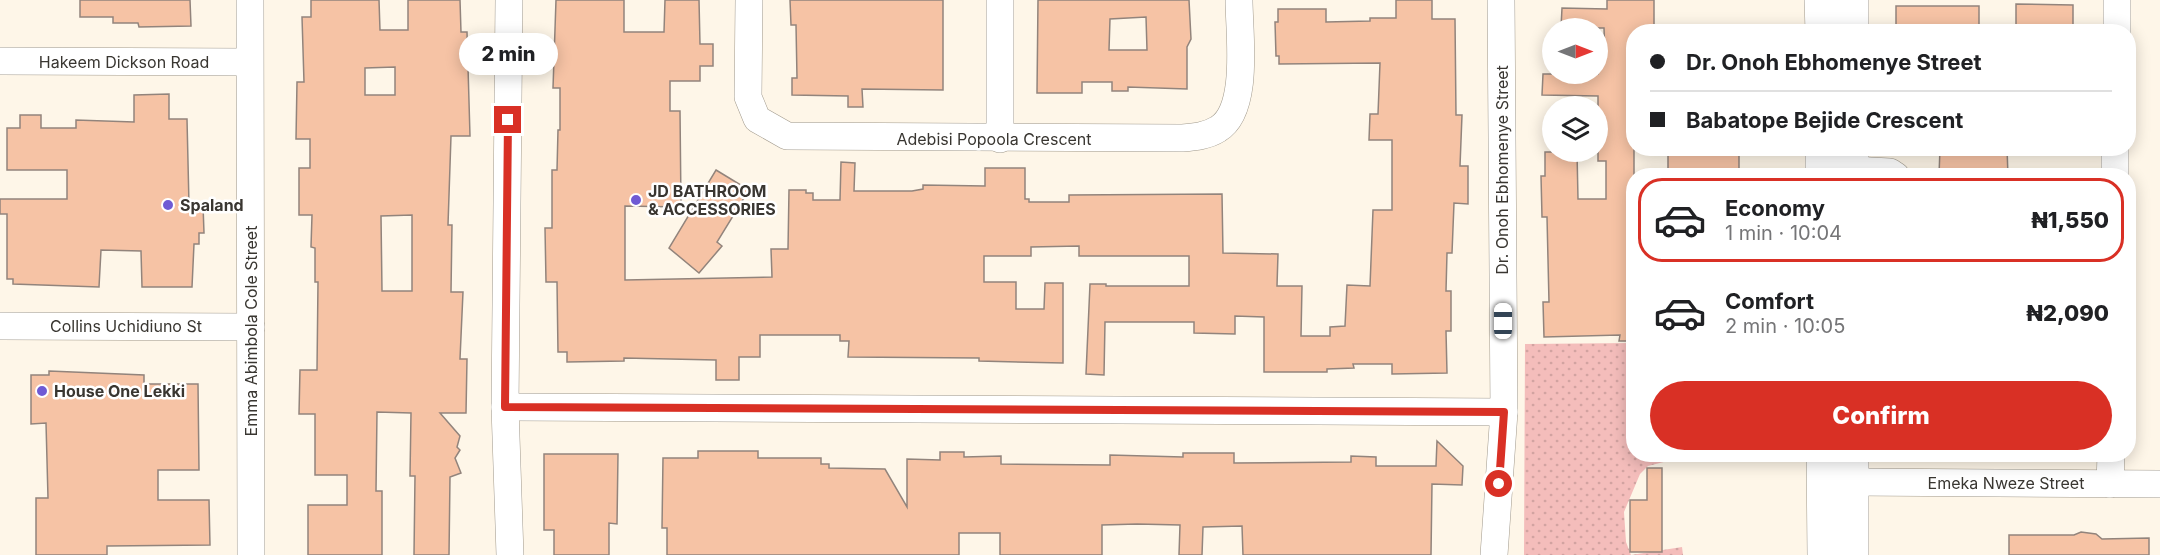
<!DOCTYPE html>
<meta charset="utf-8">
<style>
body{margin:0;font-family:Inter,sans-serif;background:#f2f2f2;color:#202124;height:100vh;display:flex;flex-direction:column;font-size:22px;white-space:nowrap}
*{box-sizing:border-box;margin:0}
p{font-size:20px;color:#757577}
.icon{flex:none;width:33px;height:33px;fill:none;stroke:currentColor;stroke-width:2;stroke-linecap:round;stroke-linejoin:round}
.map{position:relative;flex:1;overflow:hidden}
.sheet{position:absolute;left:1626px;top:168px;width:510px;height:294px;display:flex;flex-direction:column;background:#fff;border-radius:24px;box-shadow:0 3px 15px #0003}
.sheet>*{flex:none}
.banner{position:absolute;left:1626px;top:24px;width:510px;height:132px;border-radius:24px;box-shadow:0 3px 15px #0003;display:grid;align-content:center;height:132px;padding:0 24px;background:#fff}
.needle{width:39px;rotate:90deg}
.controls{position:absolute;left:1542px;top:18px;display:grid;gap:12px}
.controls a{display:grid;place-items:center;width:66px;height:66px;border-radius:50%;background:#fff;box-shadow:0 3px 15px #0003;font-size:30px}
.end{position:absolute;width:27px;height:27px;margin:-14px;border:8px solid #d93025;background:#fff;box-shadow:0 0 0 3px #fff}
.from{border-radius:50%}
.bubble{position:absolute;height:42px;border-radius:21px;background:#fff;box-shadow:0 3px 15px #0003;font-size:20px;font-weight:800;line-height:42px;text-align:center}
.car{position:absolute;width:18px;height:36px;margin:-18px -9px;border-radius:8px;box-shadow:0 0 4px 2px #0007;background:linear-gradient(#fff 24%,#345 0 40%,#fff 0 76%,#345 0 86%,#fff 0)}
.banner b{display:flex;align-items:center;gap:21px;height:57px;font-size:22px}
.banner b+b{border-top:2px solid #e0e0e0}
.banner i{width:15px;height:15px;background:#202124}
ul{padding:10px 0 0;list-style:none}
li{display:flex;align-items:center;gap:18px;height:84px;margin:0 12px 9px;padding:0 12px;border:3px solid transparent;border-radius:24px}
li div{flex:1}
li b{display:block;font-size:22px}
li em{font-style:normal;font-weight:800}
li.selected{border-color:#d93025}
li>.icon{width:54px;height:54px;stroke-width:1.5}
.primary-button{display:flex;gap:12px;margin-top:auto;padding:12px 24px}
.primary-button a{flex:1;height:69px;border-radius:36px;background:#d93025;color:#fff;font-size:24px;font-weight:800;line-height:69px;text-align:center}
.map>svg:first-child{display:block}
.grass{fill:url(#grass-dots)}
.building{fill:#f6c3a5;stroke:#92847c;stroke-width:1.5;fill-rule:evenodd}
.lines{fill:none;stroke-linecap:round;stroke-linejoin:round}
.minor-casing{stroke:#a0998c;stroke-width:28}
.major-casing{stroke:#a0998c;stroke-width:34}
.minor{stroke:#fff;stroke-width:27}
.major{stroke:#fff;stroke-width:33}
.route{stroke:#d93025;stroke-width:8}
.poi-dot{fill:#6f5ad4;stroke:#fff;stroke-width:2}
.labels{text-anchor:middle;stroke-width:5;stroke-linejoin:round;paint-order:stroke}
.street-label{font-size:16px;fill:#393631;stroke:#fff}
.poi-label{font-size:16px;font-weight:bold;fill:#393631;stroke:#fff;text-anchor:start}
</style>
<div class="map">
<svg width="2160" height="555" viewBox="0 0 2160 555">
<defs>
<pattern id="grass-dots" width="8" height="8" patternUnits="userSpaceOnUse" patternTransform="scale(1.5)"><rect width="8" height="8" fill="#f4bdbb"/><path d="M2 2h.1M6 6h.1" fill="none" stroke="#d2a3a1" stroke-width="1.8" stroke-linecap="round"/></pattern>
</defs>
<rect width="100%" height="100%" fill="#fef6e8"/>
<path class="grass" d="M 1633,343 L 1634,454 L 1691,455 L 1648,466 L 1640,474 L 1624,512 L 1626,542 L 1631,555 L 1682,547 L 1683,555 L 1524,555 L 1525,344 Z"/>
<g class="building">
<path d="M 80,0 L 190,0 L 191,26 L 139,27 L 138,23 L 113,23 L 113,17 L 80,17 Z"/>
<path d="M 311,0 L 379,0 L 380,30 L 408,30 L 408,0 L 460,0 L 461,32 L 467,32 L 470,136 L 451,136 L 448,225 L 452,225 L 451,292 L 463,292 L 460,359 L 467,359 L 466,413 L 440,413 L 460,436 L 457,447 L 460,450 L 455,458 L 461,473 L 450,477 L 449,555 L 414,555 L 415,476 L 410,476 L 411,413 L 377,412 L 376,491 L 382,491 L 382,555 L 308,555 L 308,505 L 347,505 L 347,475 L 315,475 L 315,414 L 299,414 L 300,370 L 317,370 L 318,282 L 315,282 L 315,248 L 311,247 L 312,215 L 299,215 L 299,168 L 310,168 L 310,139 L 296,139 L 297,82 L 304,82 L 302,17 L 311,17 ZM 395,67 L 395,95 L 365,95 L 365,68 ZM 412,215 L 412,291 L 382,291 L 381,216 Z"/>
<path d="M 556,0 L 624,0 L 624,32 L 664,32 L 665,0 L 699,0 L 700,44 L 713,44 L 713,66 L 700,66 L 700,81 L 670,81 L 670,111 L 680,111 L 681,207 L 625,206 L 625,280 L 772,277 L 771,249 L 788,249 L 789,190 L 806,190 L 806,193 L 813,193 L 813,200 L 840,200 L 841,162 L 855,163 L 854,191 L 912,191 L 923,189 L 923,185 L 985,186 L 985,168 L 1025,168 L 1025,199 L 1029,199 L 1029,202 L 1069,202 L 1069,195 L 1222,194 L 1223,253 L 1278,254 L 1277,286 L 1302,286 L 1301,336 L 1330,336 L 1330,327 L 1345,326 L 1347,285 L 1370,286 L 1373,210 L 1392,210 L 1392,140 L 1369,140 L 1370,114 L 1378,114 L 1380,63 L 1279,64 L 1279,56 L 1276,56 L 1275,22 L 1278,22 L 1278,9 L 1326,9 L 1326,22 L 1370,21 L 1370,18 L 1396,18 L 1396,0 L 1432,0 L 1432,19 L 1455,19 L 1456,115 L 1462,115 L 1460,166 L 1468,166 L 1468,204 L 1454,203 L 1452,253 L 1447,253 L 1446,291 L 1451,291 L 1451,331 L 1446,331 L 1447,373 L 1392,374 L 1392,364 L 1353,364 L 1354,368 L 1327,369 L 1327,372 L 1264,372 L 1264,317 L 1235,316 L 1235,334 L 1194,333 L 1194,322 L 1105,322 L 1104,375 L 1086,374 L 1090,284 L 1106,284 L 1106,286 L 1189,286 L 1189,256 L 1079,256 L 1079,246 L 1031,247 L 1031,256 L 984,256 L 984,282 L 1016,282 L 1016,309 L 1044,309 L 1045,283 L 1063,283 L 1063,363 L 979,361 L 979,358 L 848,357 L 849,341 L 840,341 L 840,335 L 760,335 L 760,357 L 739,357 L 739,380 L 716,380 L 716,360 L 624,358 L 624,361 L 567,362 L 567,352 L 558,352 L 557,282 L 546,282 L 545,228 L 552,228 L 552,170 L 557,170 L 558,130 L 560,130 L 560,88 L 553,88 Z"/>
<path d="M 790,0 L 943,0 L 943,90 L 862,89 L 863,107 L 848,107 L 848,96 L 792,95 L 792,78 L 797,78 L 796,25 L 791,25 Z"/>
<path d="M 1038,0 L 1189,0 L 1191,39 L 1187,47 L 1187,89 L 1128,87 L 1128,91 L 1112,91 L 1112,82 L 1082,82 L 1082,93 L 1037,93 ZM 1146,17 L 1147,50 L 1109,50 L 1110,19 Z"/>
<path d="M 1607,0 L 1654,0 L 1654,32 L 1634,32 L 1634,341 L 1619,341 L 1620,335 L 1544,337 L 1543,302 L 1549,302 L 1547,217 L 1542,217 L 1541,176 L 1545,176 L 1545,152 L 1577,152 L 1578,199 L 1606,199 L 1606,161 L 1598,161 L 1598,96 L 1542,95 L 1543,74 L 1598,74 L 1598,58 L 1605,58 L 1604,28 L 1561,28 L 1562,8 L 1607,9 Z"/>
<path d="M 2016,4 L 2073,5 L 2073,32 L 2016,32 Z"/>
<rect x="1896" y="6" width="83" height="26"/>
<path d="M 169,94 L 169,119 L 187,119 L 189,205 L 203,205 L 204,233 L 199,233 L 199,244 L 194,244 L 192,287 L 142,287 L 141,251 L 101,250 L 99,287 L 13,284 L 13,279 L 7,279 L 7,214 L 0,214 L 0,199 L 67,199 L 67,170 L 7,170 L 7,128 L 20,128 L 20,115 L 41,115 L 41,128 L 76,128 L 76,120 L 134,122 L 134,95 Z"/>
<path d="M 1668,148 L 1739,148 L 1739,169 L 1668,170 Z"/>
<path d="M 1940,148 L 2007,148 L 2008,176 L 1939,176 Z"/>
<path d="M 716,170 L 749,190 L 717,242 L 722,246 L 699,273 L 669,248 Z"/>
<path d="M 49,371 L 144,375 L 144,384 L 198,384 L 199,470 L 158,470 L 158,500 L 209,500 L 210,545 L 107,546 L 107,555 L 36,555 L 36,498 L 48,498 L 46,423 L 31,424 L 31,375 L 49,375 Z"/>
<path d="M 1437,441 L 1463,466 L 1462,485 L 1432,484 L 1431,555 L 1243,555 L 1242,526 L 1203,527 L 1202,555 L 1179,555 L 1180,525 L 1137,524 L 1102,525 L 1102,555 L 1000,555 L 1000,533 L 959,533 L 959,555 L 667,555 L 667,528 L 662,528 L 663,458 L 698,458 L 698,451 L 758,451 L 758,458 L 821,458 L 821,464 L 829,464 L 829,468 L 885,469 L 907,507 L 907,459 L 940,460 L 940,452 L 964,452 L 964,457 L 1001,456 L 1001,464 L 1110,465 L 1110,455 L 1183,457 L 1183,453 L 1234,453 L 1234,463 L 1351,462 L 1351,456 L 1376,457 L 1376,466 L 1436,466 Z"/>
<path d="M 544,454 L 618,454 L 617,524 L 609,523 L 609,555 L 554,555 L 554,530 L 544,530 Z"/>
<path d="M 1647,468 L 1662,468 L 1662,552 L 1630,552 L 1630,500 L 1647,500 Z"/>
<path d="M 2081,532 L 2096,534 L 2102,539 L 2149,538 L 2149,555 L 2009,555 L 2009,535 L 2074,535 Z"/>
</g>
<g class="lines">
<defs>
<g id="minor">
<path d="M 250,0 L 251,555"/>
<path d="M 509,0 L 505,407 L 510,555"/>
<path d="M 749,0 L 748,97 L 757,119 L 787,136 L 1182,138 C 1194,137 1207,136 1218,129 C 1250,110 1239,33 1239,0"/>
<path d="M 1000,0 L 1000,139"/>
<path d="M 2117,32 L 2117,0"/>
<path d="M 0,61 L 249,62"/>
<path d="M 1852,170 L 1890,172 L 1896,176"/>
<path d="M 2115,176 L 2115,148"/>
<path d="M 0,326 L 251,327"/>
<path d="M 505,407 L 1504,412"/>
<path d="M 1852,482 L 2160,484"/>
<path d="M 2110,484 L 2111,454"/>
<path d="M 1494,555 L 1504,412 L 1501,0"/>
</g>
<g id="major">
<path d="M 1821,0 L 1822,32"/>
<path d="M 1852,0 L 1852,32"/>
<path d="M 1822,148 L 1822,176"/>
<path d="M 1852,148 L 1852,176"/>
<path d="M 1823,454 L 1824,555"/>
<path d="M 1852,454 L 1852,555"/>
</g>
</defs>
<use href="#minor" class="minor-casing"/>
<use href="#major" class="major-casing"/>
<use href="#minor" class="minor"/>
<use href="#major" class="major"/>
</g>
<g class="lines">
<path class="route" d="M 508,120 L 505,407 L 1504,412 L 1499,484"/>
</g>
<g class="poi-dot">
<circle cx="636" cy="200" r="6"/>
<circle cx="168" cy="205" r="6"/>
<circle cx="42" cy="391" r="6"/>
</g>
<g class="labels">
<g class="street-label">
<text x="124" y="68">Hakeem Dickson Road</text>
<text x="994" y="145">Adebisi Popoola Crescent</text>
<text transform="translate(1502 170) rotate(-90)" y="6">Dr. Onoh Ebhomenye Street</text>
<text x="126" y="332">Collins Uchidiuno St</text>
<text transform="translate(251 331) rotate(-90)" y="6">Emma Abimbola Cole Street</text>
<text x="2006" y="489">Emeka Nweze Street</text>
</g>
<g class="poi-label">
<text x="648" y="197">JD BATHROOM<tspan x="648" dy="18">&amp; ACCESSORIES</tspan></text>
<text x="180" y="211">Spaland</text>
<text x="54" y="397">House One Lekki</text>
</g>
</g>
</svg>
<div class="controls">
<a><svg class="needle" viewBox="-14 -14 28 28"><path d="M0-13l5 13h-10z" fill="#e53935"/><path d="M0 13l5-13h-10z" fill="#757577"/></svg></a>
<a><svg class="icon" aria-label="layers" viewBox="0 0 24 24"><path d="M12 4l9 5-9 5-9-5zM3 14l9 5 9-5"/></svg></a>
</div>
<i class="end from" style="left:1499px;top:484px"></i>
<i class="end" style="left:508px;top:120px"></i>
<div class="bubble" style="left:459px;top:33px;width:99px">2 min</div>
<i class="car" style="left:1503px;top:321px;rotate:0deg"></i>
<div class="banner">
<b><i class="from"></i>Dr. Onoh Ebhomenye Street</b>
<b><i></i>Babatope Bejide Crescent</b>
</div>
<section class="sheet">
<ul>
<li class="selected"><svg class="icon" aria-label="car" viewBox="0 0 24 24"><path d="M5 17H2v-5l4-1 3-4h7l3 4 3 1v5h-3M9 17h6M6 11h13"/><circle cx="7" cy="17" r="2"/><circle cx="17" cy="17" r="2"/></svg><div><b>Economy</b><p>1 min · 10:04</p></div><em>₦1,550</em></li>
<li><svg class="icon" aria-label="car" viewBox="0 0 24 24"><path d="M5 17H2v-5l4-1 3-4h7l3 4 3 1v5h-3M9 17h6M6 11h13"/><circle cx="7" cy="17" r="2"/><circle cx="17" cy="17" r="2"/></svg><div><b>Comfort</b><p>2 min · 10:05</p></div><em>₦2,090</em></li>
</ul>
<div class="primary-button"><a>Confirm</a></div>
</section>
</div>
